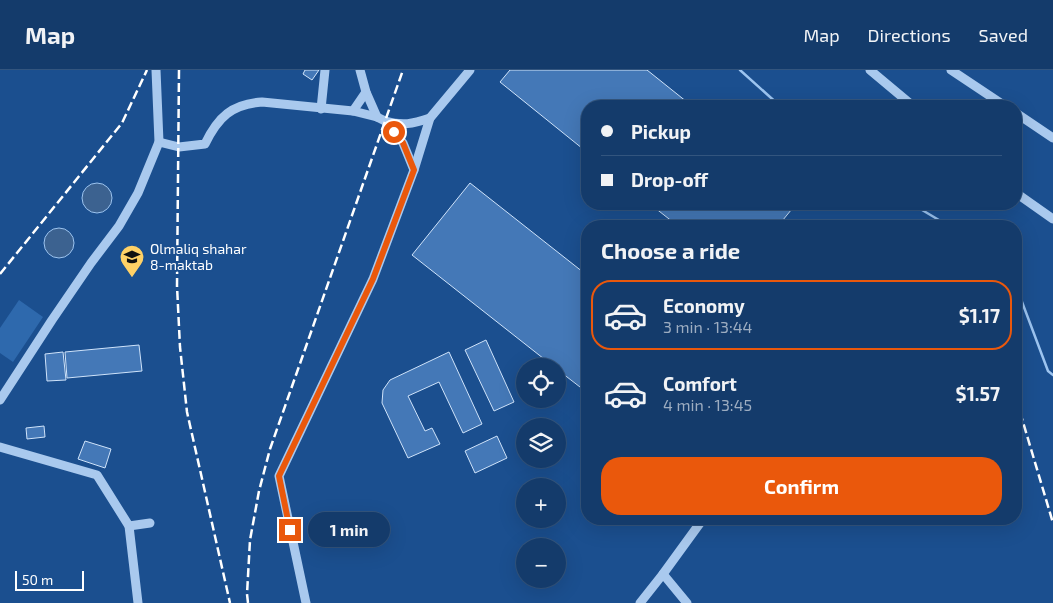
<!DOCTYPE html>
<meta charset="utf-8">
<style>
body{margin:0;font-family:"Exo 2",sans-serif;background:#1d4271;color:#f1f3f6;height:100vh;display:flex;flex-direction:column;font-size:19px;white-space:nowrap}
*{box-sizing:border-box;margin:0}
p{font-size:16px;color:#9dadc1}
.icon{flex:none;width:28px;height:28px;fill:none;stroke:currentColor;stroke-width:2;stroke-linecap:round;stroke-linejoin:round}
.map{position:relative;flex:1;overflow:hidden}
.sheet{position:absolute;left:581px;top:150px;width:441px;height:305px;display:flex;flex-direction:column;background:#143b6b;border-radius:20px;box-shadow:0 5px 20px #0002,0 0 0 1px #33557e}
.sheet>*{flex:none}
.banner{position:absolute;left:581px;top:30px;width:441px;height:110px;border-radius:20px;box-shadow:0 5px 20px #0002,0 0 0 1px #33557e;display:grid;align-content:center;height:110px;padding:0 20px;background:#143b6b}
.buttons{position:absolute;left:516px;top:288px;display:grid;gap:10px}
.buttons a{display:grid;place-items:center;width:50px;height:50px;border-radius:50%;background:#143b6b;box-shadow:0 5px 20px #0002,0 0 0 1px #33557e;font-size:25px}
.scale{position:absolute;left:15px;bottom:12px;width:69px;box-sizing:border-box;padding-left:5px;border:2px solid #fff;border-top:0;font-size:14px;line-height:18px;white-space:nowrap;color:#fff;-webkit-text-stroke:4px #1b4f8f;paint-order:stroke}
.end{position:absolute;width:22px;height:22px;margin:-11px;border:6px solid #ea580c;background:#fff;box-shadow:0 0 0 2px #fff}
.from{border-radius:50%}
.bubble{position:absolute;height:35px;border-radius:18px;background:#143b6b;box-shadow:0 5px 20px #0002,0 0 0 1px #33557e;font-size:16px;font-weight:700;line-height:35px;text-align:center}
.banner b{display:flex;align-items:center;gap:18px;height:48px;font-size:19px}
.banner b+b{border-top:1px solid #33557e}
.banner i{width:12px;height:12px;background:#f1f3f6}
ul{padding:0;list-style:none}
li{display:flex;align-items:center;gap:15px;height:70px;margin:0 10px 8px;padding:0 10px;border:2px solid transparent;border-radius:20px}
li div{flex:1}
li b{display:block;font-size:19px}
li em{font-style:normal;font-weight:700}
li.active{border-color:#ea580c}
li>.icon{width:45px;height:45px;stroke-width:1.5}
h2{padding:0 20px;font-size:22px;line-height:60px}
.action{display:flex;gap:10px;margin-top:auto;padding:10px 20px}
.action a{flex:1;height:58px;border-radius:20px;background:#ea580c;color:#fff;font-size:20px;font-weight:700;line-height:58px;text-align:center}
header{display:flex;align-items:center;gap:30px;box-sizing:border-box;height:70px;padding:0 25px;background:#143b6b;border-bottom:1px solid #33557e}
header strong{font-size:24px}
nav{display:flex;gap:28px;margin-inline-start:auto;font-size:18px}
.map>svg:first-child{display:block}
.green{fill:#2e69ad}
.water{fill:#3c6290;stroke:#9cc4f0}
.lines{fill:none;stroke-linecap:round;stroke-linejoin:round}
.stream{stroke:#9cc4f0;stroke-width:2.5}
.building{fill:#4478b7;stroke:#cfe3fa}
.minor{stroke:#a9c9ee;stroke-width:9}
.rail{stroke:#fff;stroke-width:2.5;stroke-dasharray:9 4;stroke-linecap:butt}
.route{stroke:#ea580c;stroke-width:6}
.labels{text-anchor:middle;stroke-width:4;stroke-linejoin:round;paint-order:stroke}
.poi-label{font-size:14px;fill:#fff;stroke:#1b4f8f;text-anchor:start}
</style>
<header>
<strong>Map</strong>
<nav><a>Map</a><a>Directions</a><a>Saved</a></nav>
</header>
<div class="map">
<svg width="1053" height="533" viewBox="0 0 1053 533">
<rect width="100%" height="100%" fill="#1b4f8f"/>
<path class="green" d="M 19,230 L 43,247 L 13,292 L 0,283 L 0,258 Z"/>
<g class="water">
<circle cx="97" cy="128" r="15"/>
<circle cx="59" cy="173" r="15"/>
</g>
<g class="lines">
<g class="stream">
<path d="M 740,0 L 780,36"/>
<path d="M 912,134 L 949,156"/>
<path d="M 1016,216 L 1048,301 L 1053,305"/>
</g>
</g>
<g class="building">
<path d="M 305,0 L 319,0 L 312,10 L 303,4 Z"/>
<path d="M 510,0 L 647,0 L 692,36 L 588,36 L 588,83 L 500,12 Z"/>
<path d="M 470,113 L 588,206 L 588,308 L 580,317 L 558,300 L 558,296 L 553,296 L 412,185 Z"/>
<path d="M 650,134 L 796,134 L 778,156 L 678,156 Z"/>
<path d="M 486,270 L 514,332 L 494,341 L 465,280 Z"/>
<path d="M 139,275 L 142,301 L 67,308 L 65,282 Z"/>
<path d="M 63,282 L 66,310 L 47,311 L 45,284 Z"/>
<path d="M 449,282 L 482,354 L 463,363 L 439,312 L 408,326 L 425,361 L 432,358 L 440,374 L 408,388 L 382,333 L 383,320 L 390,310 Z"/>
<path d="M 44,356 L 45,367 L 27,369 L 26,358 Z"/>
<path d="M 497,366 L 507,388 L 475,403 L 465,381 Z"/>
<path d="M 85,371 L 111,379 L 105,398 L 78,389 Z"/>
</g>
<g class="lines">
<g class="minor">
<path d="M 360,0 L 366,22 L 377,47"/>
<path d="M 870,0 L 913,36"/>
<path d="M 951,0 L 1005,36"/>
<path d="M 321,39 L 325,0"/>
<path d="M 353,41 L 366,22"/>
<path d="M 1016,43 L 1053,68"/>
<path d="M 385,51 C 403,56 412,54 430,48"/>
<path d="M 159,72 L 179,77 L 205,74 C 218,47 232,34 262,32 L 353,41 L 377,47 L 385,51 L 403,73 L 414,100"/>
<path d="M 1016,123 L 1053,149"/>
<path d="M 0,330 L 52,250 L 91,193 L 119,156 L 138,123 L 159,72 L 156,0"/>
<path d="M 0,377 L 97,405 L 129,456 L 138,533"/>
<path d="M 129,456 L 150,453"/>
<path d="M 663,504 L 687,533"/>
<path d="M 306,533 L 279,406 L 373,209 L 414,100 L 430,48 L 470,0"/>
<path d="M 640,533 L 663,504 L 703,449"/>
</g>
<g class="rail">
<path d="M 179,0 L 177,216 L 180,277 L 187,342 L 230,533"/>
<path d="M 0,204 L 122,53 L 147,0"/>
<path d="M 1020,342 L 1053,453"/>
<path d="M 248,533 L 247,524 L 250,470 L 259,421 L 270,379 L 403,0"/>
</g>
</g>
<g class="lines">
<path class="route" d="M 290,460 L 279,406 L 373,209 L 414,100 L 403,73 L 394,62"/>
</g>
<defs>
<symbol id="school-pin" viewBox="-11 -11 22 30"><path d="M0 17L-7.5 6A9.5 9.5 0 1 1 7.5 6Z" fill="#ffd166" stroke="#1b4f8f"/><path d="M0-5L7-2L0 1L-7-2ZM-4 1L0 2.5L4 1V4Q0 6-4 4Z" fill="#111"/></symbol>
</defs>
<g fill-rule="evenodd">
<use href="#school-pin" x="118" y="173" width="28" height="38"/>
</g>
<g class="labels">
<g class="poi-label">
<text x="150" y="184">Olmaliq shahar<tspan x="150" dy="16">8-maktab</tspan></text>
</g>
</g>
</svg>
<div class="buttons">
<a><svg class="icon" aria-label="locate" viewBox="0 0 24 24"><circle cx="12" cy="12" r="6"/><path d="M12 2v4M12 18v4M2 12h4M18 12h4"/></svg></a>
<a><svg class="icon" aria-label="layers" viewBox="0 0 24 24"><path d="M12 4l9 5-9 5-9-5zM3 14l9 5 9-5"/></svg></a>
<a>+</a>
<a>−</a>
</div>
<div class="scale">50 m</div>
<i class="end from" style="left:394px;top:62px"></i>
<i class="end" style="left:290px;top:460px"></i>
<div class="bubble" style="left:308px;top:442px;width:82px">1 min</div>
<div class="banner">
<b><i class="from"></i>Pickup</b>
<b><i></i>Drop-off</b>
</div>
<section class="sheet">
<h2>Choose a ride</h2>
<ul>
<li class="active"><svg class="icon" aria-label="car" viewBox="0 0 24 24"><path d="M5 17H2v-5l4-1 3-4h7l3 4 3 1v5h-3M9 17h6M6 11h13"/><circle cx="7" cy="17" r="2"/><circle cx="17" cy="17" r="2"/></svg><div><b>Economy</b><p>3 min · 13:44</p></div><em>$1.17</em></li>
<li><svg class="icon" aria-label="car" viewBox="0 0 24 24"><path d="M5 17H2v-5l4-1 3-4h7l3 4 3 1v5h-3M9 17h6M6 11h13"/><circle cx="7" cy="17" r="2"/><circle cx="17" cy="17" r="2"/></svg><div><b>Comfort</b><p>4 min · 13:45</p></div><em>$1.57</em></li>
</ul>
<div class="action"><a>Confirm</a></div>
</section>
</div>
